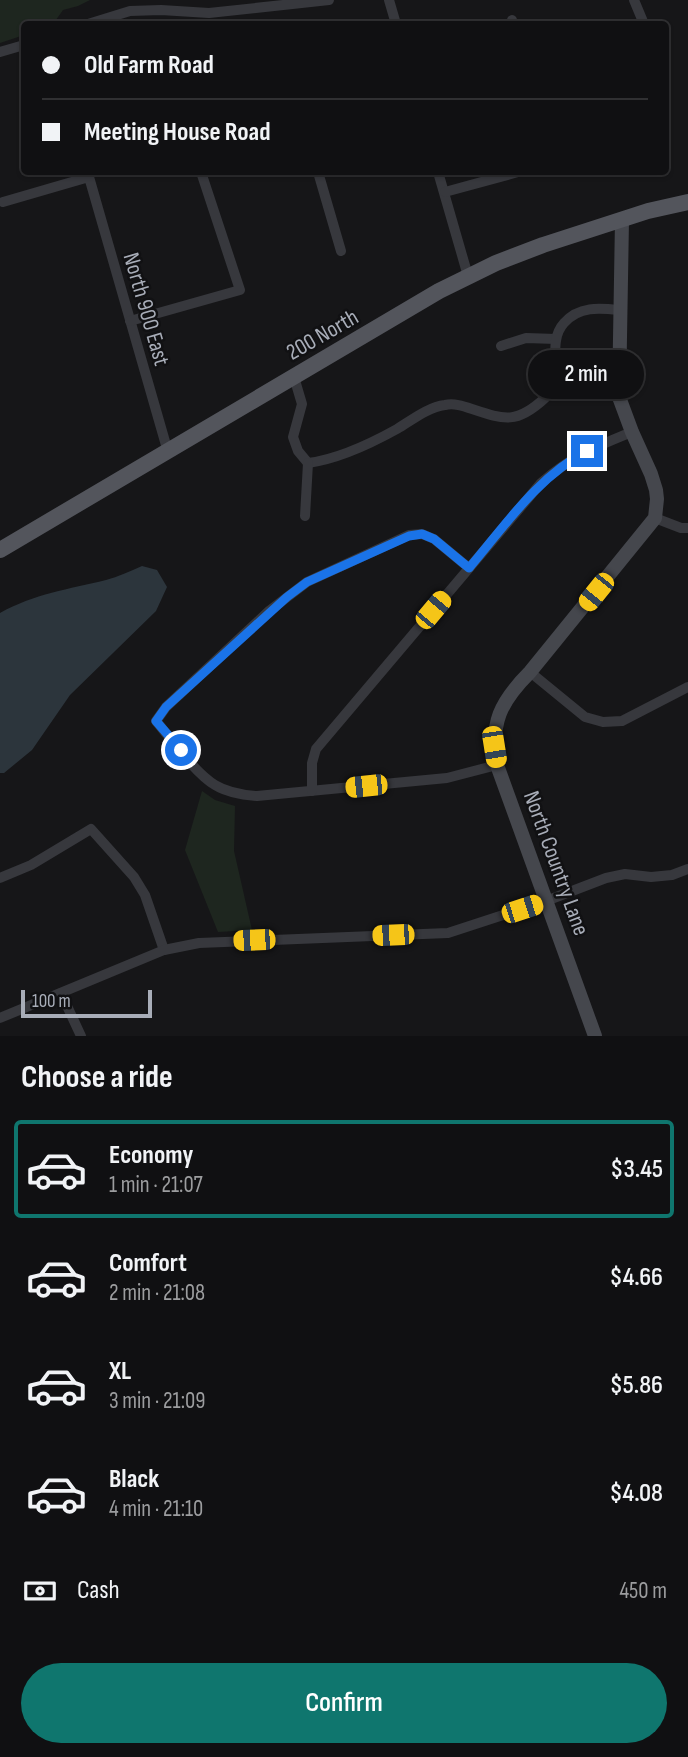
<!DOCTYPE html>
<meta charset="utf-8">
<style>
body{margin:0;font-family:"Sofia Sans Condensed",sans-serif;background:#19191b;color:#f1f3f6;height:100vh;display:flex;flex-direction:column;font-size:26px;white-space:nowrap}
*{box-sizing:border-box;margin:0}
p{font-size:23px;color:#9c9d9f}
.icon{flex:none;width:38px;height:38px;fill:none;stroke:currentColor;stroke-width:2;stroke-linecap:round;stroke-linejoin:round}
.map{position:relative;height:1036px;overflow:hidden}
.panel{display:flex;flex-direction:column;background:#101012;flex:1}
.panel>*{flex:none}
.guide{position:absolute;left:21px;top:21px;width:648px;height:154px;border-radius:7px;box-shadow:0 2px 5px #0004,0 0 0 2px #303032;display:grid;align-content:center;height:154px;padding:0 21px;background:#101012}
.scale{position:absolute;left:21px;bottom:18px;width:131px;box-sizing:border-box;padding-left:7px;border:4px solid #a8adb8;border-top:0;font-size:19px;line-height:24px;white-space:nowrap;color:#a8adb8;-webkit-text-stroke:5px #111113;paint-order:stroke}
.end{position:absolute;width:32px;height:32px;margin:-16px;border:9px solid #1a73e8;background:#fff;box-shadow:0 0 0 4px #fff}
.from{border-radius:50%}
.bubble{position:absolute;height:49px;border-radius:24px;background:#101012;box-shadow:0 2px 5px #0004,0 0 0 2px #303032;font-size:23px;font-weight:600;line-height:49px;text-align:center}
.car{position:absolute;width:21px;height:42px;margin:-21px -10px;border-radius:9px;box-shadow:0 0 5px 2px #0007;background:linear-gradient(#f5c518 24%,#345 0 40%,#f5c518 0 76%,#345 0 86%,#f5c518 0)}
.guide b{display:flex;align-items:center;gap:24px;height:66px;font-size:26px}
.guide b+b{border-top:2px solid #303032}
.guide i{width:18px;height:18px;background:#f1f3f6}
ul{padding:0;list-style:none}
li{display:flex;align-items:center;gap:21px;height:98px;margin:0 14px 10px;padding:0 7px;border:4px solid transparent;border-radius:7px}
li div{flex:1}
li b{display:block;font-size:26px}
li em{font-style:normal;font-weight:600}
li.selected{border-color:#0f766e}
li>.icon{width:63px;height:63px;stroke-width:1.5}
h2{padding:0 21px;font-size:32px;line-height:84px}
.pay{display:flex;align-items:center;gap:18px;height:77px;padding:0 21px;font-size:26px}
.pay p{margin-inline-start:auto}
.button{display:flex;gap:14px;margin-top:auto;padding:14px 21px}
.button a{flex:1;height:80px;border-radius:42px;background:#0f766e;color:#fff;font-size:28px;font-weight:600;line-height:80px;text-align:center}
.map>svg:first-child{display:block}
.green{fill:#1e261f}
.water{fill:#2c353c}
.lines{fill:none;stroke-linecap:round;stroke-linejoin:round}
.street{stroke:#37383d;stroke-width:10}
.secondary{stroke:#45474d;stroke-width:14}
.primary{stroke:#53555c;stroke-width:16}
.route{stroke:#1a73e8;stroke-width:9}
.labels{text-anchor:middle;stroke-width:5;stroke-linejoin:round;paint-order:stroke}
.street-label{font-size:23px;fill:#a8adb8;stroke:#111113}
</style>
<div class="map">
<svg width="688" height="1036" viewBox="0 0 688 1036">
<rect width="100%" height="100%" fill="#161618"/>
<g class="green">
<path d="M 0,0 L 90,0 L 78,6 L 63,10 L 53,24 L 24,24 L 24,35 L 0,43 Z"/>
<path d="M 202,791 L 215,800 L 235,806 L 234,851 L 252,930 L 218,932 L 185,850 Z"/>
</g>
<path class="water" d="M 142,566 L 157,570 L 167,587 L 156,611 L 70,695 L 32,750 L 4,773 L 0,773 L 0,613 C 34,594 69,589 106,580 C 118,577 130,571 142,566 Z"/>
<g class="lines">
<g class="street">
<path d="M 389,0 L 396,24"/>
<path d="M 634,0 L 644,24"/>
<path d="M 512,20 L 513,24"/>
<path d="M 88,24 L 130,11 L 161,10 L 209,13 L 329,0"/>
<path d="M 0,52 L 24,45"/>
<path d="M 318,172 L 341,251"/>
<path d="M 438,172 L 468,276"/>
<path d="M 445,192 L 518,172"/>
<path d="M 3,202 L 89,177 L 168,452"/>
<path d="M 130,321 L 240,290 L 201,172"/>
<path d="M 501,346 L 526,338 L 556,339"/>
<path d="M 294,377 L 302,404 L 293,437 L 298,451 L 308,463 C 339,459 370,444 397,429 C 412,420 428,407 445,405 C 454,403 463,406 472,409 C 505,420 517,424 545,398 C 566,378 545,344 564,323 C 579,306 599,308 619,310"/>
<path d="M 305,516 L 308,463"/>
<path d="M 655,518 L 681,528 L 688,528"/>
<path d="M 469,568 L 434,539 L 422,534 L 409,535 L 307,582 L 269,611 L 166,707 L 156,721 C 172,740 195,773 215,785 C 228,793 243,795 257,796 L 447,778 L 497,765"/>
<path d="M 530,672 L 585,717 L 603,722 L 622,721 L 688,687"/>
<path d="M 312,791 L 312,763 L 316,749 L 541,483 C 572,456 595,447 632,432"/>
<path d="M 0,878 L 31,865 L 91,829 L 134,877 L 145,895 L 164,950"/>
<path d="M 61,993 L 81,1036"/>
<path d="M 0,1018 L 164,950 L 199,943 L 448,933 L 546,901 L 606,878 L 625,874 L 651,877 L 672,875 L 688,869"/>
</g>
<path class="secondary" d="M 595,1036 L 497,765 C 490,723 500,702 530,672 L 655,518 L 657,499 L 656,490 L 651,474 L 632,432 L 619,397 L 622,220"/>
<path class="primary" d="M 0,550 L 439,291 L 496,263 L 543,245 L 648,211 L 688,202"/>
</g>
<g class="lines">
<path class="route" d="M 181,750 L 156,721 L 166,707 L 287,597 L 307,582 L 409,536 L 422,534 L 434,539 L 469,568 C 505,526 537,477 587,451"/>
</g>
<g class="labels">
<g class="street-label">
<text transform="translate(147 309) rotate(74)" y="8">North 900 East</text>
<text transform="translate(322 334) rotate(-30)" y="8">200 North</text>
<text transform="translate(557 863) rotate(70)" y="8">North Country Lane</text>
</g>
</g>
</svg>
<div class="scale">100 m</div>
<i class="end from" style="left:181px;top:750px"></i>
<i class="end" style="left:587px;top:451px"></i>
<div class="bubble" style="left:528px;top:350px;width:116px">2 min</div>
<i class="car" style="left:596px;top:592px;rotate:219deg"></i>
<i class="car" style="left:433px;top:610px;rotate:40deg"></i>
<i class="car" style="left:494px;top:747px;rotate:171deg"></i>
<i class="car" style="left:366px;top:786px;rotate:264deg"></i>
<i class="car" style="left:522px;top:909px;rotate:72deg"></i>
<i class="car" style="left:393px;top:935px;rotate:268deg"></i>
<i class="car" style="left:254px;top:940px;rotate:268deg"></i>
<div class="guide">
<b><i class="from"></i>Old Farm Road</b>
<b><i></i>Meeting House Road</b>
</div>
</div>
<section class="panel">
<h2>Choose a ride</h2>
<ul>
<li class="selected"><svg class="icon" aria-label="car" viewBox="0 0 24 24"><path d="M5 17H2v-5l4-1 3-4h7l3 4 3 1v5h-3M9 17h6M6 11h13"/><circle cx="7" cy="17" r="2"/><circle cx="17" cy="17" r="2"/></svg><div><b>Economy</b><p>1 min · 21:07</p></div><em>$3.45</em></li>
<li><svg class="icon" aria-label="car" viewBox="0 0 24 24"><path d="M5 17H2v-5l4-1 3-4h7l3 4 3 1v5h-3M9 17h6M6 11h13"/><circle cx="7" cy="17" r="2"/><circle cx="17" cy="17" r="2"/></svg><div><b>Comfort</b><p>2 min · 21:08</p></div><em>$4.66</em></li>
<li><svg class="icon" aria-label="car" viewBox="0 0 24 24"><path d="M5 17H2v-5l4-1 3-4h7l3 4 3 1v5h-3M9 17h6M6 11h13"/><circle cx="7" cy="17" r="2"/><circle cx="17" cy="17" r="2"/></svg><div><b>XL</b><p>3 min · 21:09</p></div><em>$5.86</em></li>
<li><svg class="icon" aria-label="car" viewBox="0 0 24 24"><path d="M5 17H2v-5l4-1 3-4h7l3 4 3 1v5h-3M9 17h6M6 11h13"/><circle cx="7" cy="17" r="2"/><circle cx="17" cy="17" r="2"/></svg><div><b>Black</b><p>4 min · 21:10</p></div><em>$4.08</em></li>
</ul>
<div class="pay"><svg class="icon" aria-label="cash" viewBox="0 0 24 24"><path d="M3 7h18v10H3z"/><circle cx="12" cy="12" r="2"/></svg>Cash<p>450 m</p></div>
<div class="button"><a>Confirm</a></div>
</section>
